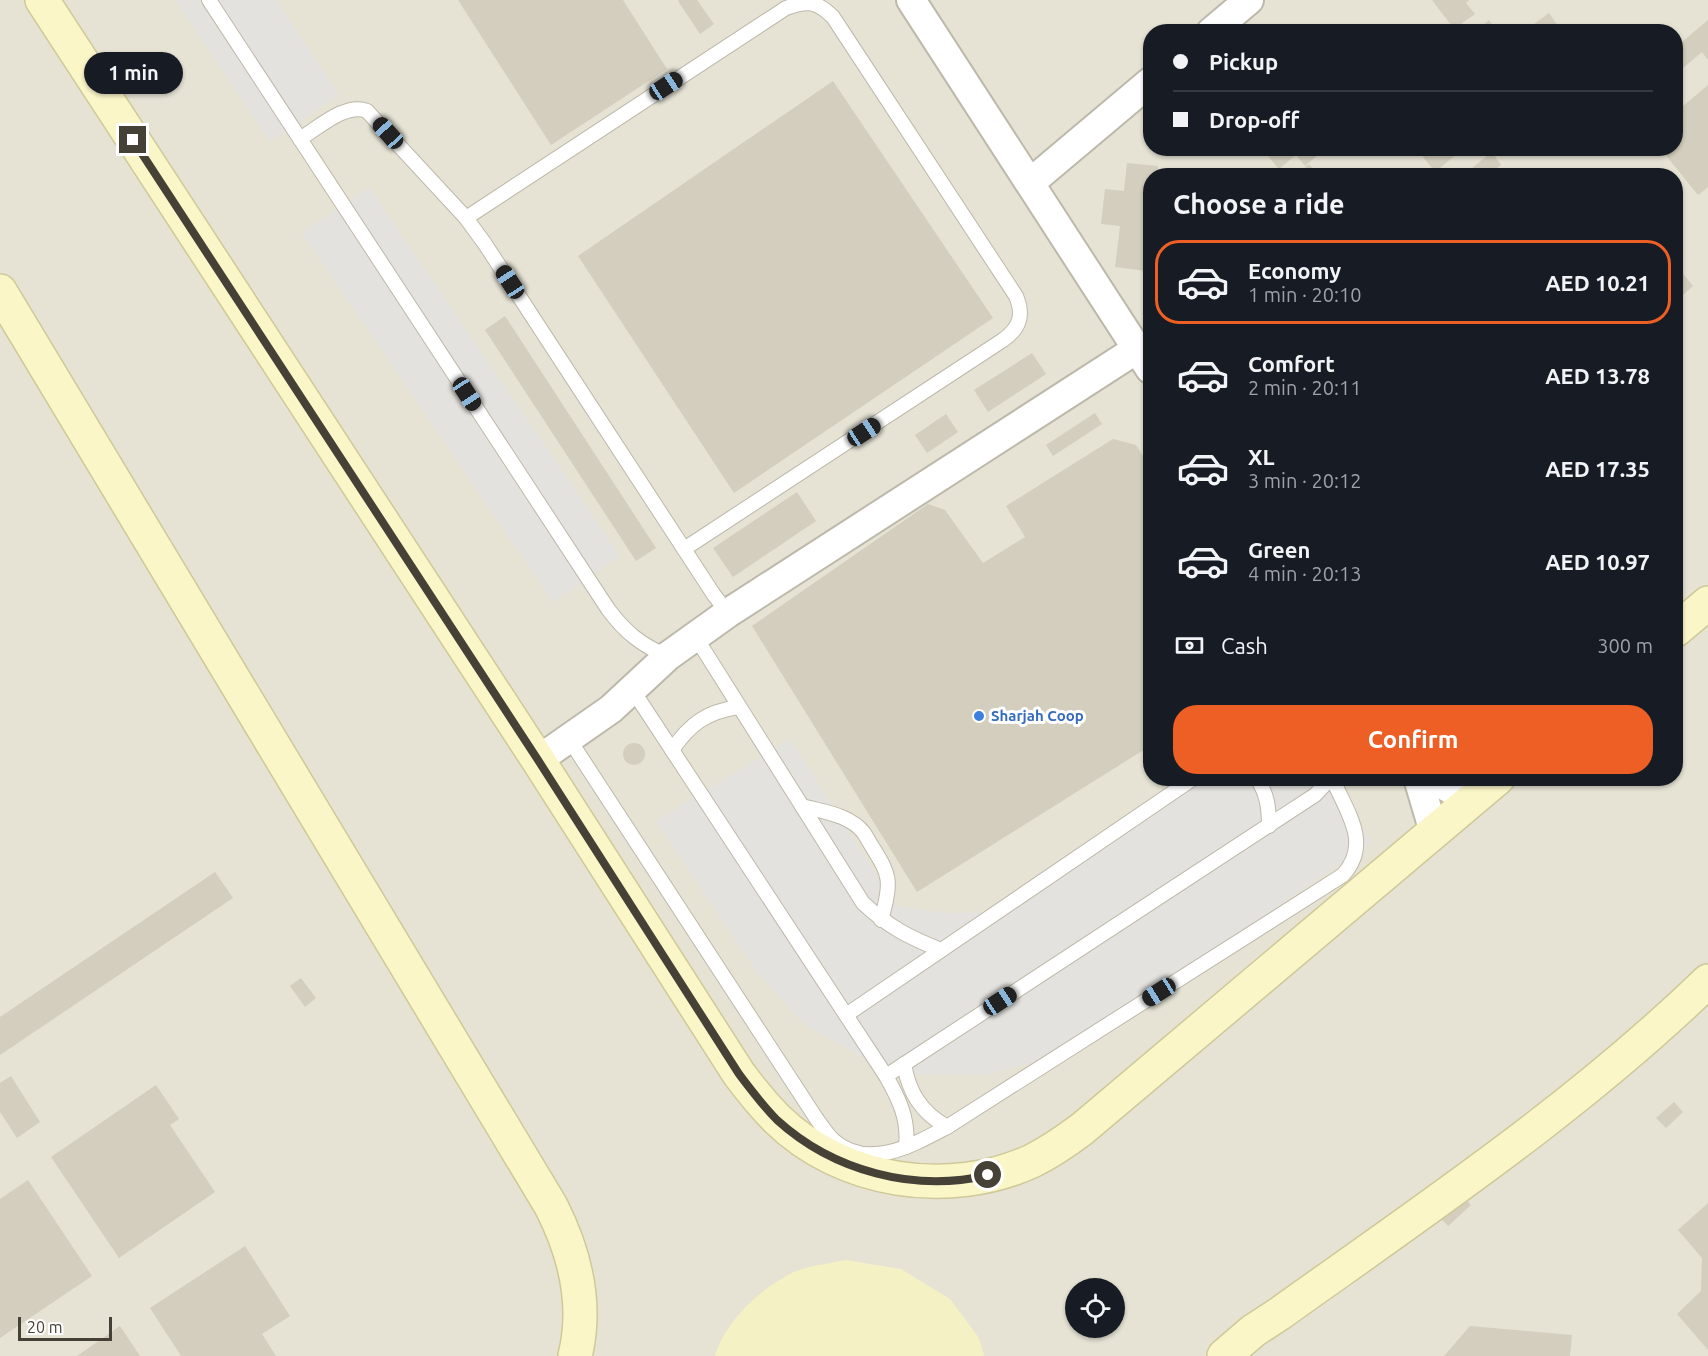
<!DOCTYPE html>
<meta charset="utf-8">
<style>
body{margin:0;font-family:Ubuntu,sans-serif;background:#242831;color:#f1f3f6;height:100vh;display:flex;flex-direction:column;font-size:22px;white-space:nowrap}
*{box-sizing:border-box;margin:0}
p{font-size:20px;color:#9ea1a6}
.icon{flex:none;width:33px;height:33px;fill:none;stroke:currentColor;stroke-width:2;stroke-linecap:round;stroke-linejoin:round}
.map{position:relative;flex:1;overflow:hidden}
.panel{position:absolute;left:1143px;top:168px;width:540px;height:618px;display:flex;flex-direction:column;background:#171b24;border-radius:24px;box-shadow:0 2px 4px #0004}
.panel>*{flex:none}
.hud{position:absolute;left:1143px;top:24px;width:540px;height:132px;border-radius:24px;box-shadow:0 2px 4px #0004;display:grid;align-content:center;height:132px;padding:0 30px;background:#171b24}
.controls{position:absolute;left:1065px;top:1278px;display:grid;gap:12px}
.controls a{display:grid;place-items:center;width:60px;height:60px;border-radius:50%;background:#171b24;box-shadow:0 2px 4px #0004;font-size:30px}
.scale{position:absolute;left:18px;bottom:15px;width:94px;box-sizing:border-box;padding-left:6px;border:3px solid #454136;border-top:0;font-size:16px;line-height:21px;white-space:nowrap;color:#454136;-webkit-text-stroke:4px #fff;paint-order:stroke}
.end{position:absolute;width:27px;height:27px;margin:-14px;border:8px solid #454136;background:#fff;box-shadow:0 0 0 3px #fff}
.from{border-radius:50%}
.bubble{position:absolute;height:42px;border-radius:21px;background:#171b24;box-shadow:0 2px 4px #0004;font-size:20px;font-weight:600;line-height:42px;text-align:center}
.car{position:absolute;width:18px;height:36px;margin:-18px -9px;border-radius:8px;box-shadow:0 0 4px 2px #0007;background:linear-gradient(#222 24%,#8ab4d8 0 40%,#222 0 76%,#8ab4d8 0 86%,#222 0)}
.hud b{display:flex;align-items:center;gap:21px;height:57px;font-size:22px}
.hud b+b{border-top:2px solid #363941}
.hud i{width:15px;height:15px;background:#f1f3f6}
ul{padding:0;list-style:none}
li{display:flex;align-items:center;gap:18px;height:84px;margin:0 12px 9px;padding:0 18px;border:3px solid transparent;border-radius:24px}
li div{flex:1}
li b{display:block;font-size:22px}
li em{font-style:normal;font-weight:600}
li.active{border-color:#ed5f24}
li>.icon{width:54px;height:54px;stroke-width:1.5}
h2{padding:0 30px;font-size:27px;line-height:72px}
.pay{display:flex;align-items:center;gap:15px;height:66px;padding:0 30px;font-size:22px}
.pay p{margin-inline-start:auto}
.action{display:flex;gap:12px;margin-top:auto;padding:12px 30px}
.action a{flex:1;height:69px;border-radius:24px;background:#ed5f24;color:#fff;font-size:24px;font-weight:600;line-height:69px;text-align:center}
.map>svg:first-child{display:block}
.residential{fill:#e6e3d5;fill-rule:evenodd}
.sand{fill:#f4f1c5}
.parking{fill:#e4e2de}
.building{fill:#d3cebd}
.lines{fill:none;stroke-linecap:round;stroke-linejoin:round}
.lane-casing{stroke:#bdb9aa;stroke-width:16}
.street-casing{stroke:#bdb9aa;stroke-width:32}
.secondary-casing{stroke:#cfc999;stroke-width:36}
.lane{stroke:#fff;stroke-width:14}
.street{stroke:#fff;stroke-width:28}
.secondary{stroke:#fbf6c8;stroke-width:33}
.route{stroke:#454136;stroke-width:8}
.shop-dot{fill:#3f7fe0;stroke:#fff;stroke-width:2}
.labels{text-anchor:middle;stroke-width:6;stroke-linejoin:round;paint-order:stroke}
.shop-label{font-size:15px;font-weight:bold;fill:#366cbe;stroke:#fff;text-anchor:start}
</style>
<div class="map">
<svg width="1708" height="1356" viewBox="0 0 1708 1356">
<rect width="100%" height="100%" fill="#f2f0e7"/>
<path class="residential" d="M 0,0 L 1708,0 L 1708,1356 L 0,1356 ZM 1150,32 L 1676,32 L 1676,148 L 1150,148 ZM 1150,176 L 1676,176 L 1676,778 L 1150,778 ZM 1076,1288 L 1114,1288 L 1114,1328 L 1076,1328 Z"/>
<path class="sand" d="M 845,1260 L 901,1269 L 950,1299 L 979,1338 L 984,1356 L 715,1356 C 725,1322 759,1290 790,1274 C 804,1266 829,1264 845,1260 Z"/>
<g class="parking">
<path d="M 175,0 L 276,0 L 339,95 L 270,142 Z"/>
<path d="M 369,187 L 620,556 L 553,602 L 302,233 Z"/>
<path d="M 790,739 L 896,906 L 946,913 L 993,912 L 1190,779 L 1331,779 L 1372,842 L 1059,1055 L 986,1075 L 921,1075 L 863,1058 L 803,1023 L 757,972 L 656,821 Z"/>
</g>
<g class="building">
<path d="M 458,0 L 623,0 L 667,69 L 551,145 Z"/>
<path d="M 679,0 L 697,0 L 714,24 L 700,34 L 678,1 Z"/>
<path d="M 1432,0 L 1469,0 L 1466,3 L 1475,14 L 1454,29 Z"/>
<path d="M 1549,13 L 1558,26 L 1550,32 L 1540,32 L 1534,24 Z"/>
<path d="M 1489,20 L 1498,32 L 1475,32 Z"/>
<path d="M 1708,20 L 1708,60 L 1702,52 L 1676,74 L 1676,47 Z"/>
<path d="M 833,81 L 993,318 L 734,493 L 578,256 Z"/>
<path d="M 1708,85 L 1708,187 L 1698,195 L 1660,148 L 1676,148 L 1676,112 Z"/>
<path d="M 1261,148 L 1326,148 L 1305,166 L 1296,155 L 1279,169 Z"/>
<path d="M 1416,148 L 1464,148 L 1435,172 Z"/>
<path d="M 1492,152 L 1501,165 L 1490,174 L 1492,176 L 1462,176 Z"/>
<path d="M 1127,163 L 1158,166 L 1157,176 L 1150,176 L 1150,232 L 1146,271 L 1115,267 L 1120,226 L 1101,224 L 1105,189 L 1124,191 Z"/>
<path d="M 1309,164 L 1319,176 L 1296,176 Z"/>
<path d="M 1676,265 L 1693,286 L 1676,301 Z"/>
<path d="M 505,316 L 656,548 L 636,561 L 485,330 Z"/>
<path d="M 1032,353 L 1046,374 L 988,412 L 974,390 Z"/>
<path d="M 1095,413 L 1102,424 L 1053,456 L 1046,445 Z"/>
<path d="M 946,414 L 958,432 L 927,453 L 915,435 Z"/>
<path d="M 1113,439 L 1136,445 L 1150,467 L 1150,746 L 917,892 L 752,626 L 928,504 L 945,510 L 983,563 L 1025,537 L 1006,506 Z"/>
<path d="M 797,492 L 816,521 L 733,577 L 713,548 Z"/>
<circle cx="634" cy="754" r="11"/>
<path d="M 215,872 L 233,898 L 0,1055 L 0,1017 Z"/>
<path d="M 301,978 L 316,998 L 305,1007 L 290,986 Z"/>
<path d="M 11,1076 L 40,1122 L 17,1138 L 0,1112 L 0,1083 Z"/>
<path d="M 156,1085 L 179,1119 L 170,1125 L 215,1192 L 119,1258 L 51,1157 Z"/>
<path d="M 1674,1102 L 1683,1112 L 1666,1128 L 1656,1118 Z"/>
<path d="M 28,1180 L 92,1276 L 0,1338 L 0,1199 Z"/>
<path d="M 1460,1193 L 1471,1205 L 1448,1226 L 1437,1214 Z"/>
<path d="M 1708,1203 L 1708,1350 L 1677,1314 L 1701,1291 L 1702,1258 L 1678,1230 Z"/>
<path d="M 245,1246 L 290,1316 L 262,1334 L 276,1356 L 181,1356 L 150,1308 Z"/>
<path d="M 120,1326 L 140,1356 L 77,1356 Z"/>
<path d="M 1470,1326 L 1572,1335 L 1570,1356 L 1444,1356 Z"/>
</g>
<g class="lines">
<defs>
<g id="lane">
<path d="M 209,0 L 608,609 C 625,632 642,646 668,656"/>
<path d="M 300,139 C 318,128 346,102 367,111 L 466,218 L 485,244 L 714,595 L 728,613"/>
<path d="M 466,218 L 786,8 C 808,0 817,1 833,17 L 1016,296 C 1024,315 1020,328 1003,340 L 684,549"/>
<path d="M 695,636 L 863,903 C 889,927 908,937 941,950"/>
<path d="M 632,689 L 886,1076 C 899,1099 909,1119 906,1147"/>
<path d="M 569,739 L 816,1118 C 821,1125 827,1134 833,1140 C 868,1171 913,1145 947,1127 L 1343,875 C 1371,844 1348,814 1334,782"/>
<path d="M 672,750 C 690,724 706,712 738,707"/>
<path d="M 1257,778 C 1267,794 1269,807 1269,826"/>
<path d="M 802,806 C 823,812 849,814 864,833 C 887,873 895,873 881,920"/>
<path d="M 846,1015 L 1194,778"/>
<path d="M 904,1064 C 909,1093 921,1112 947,1127"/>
<path d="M 886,1076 L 1315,795 L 1330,779"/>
</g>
<g id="street">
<path d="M 911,0 L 1150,369"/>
<path d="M 1211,32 L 1249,0"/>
<path d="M 1030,183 L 1150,82"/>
<path d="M 538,760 L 611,709 L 668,656 L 728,613 L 1137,349"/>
<path d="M 1418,778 L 1434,832"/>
<path d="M 1431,778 L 1452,790 L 1477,797"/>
</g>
<g id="secondary">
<path d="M 42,0 L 538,760 L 739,1074 C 751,1090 763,1105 777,1119 C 842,1183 949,1199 1032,1161 C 1050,1152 1066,1141 1082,1129 L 1498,778"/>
<path d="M 0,291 L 551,1206 C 575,1253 588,1303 575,1356"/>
<path d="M 1676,630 L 1708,603"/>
<path d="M 1224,1356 L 1253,1331 L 1279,1314 C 1426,1209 1578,1107 1708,981"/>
</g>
</defs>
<use href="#lane" class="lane-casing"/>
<use href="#street" class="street-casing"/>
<use href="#secondary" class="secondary-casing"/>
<use href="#lane" class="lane"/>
<use href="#street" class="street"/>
<use href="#secondary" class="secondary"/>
</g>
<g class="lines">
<path class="route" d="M 133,140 L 538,760 L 739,1074 C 751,1090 763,1106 777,1120 C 833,1171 915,1193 988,1175"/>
</g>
<circle class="shop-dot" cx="979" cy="716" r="6"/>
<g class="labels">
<g class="shop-label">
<text x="991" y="721">Sharjah Coop</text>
</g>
</g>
</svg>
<div class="controls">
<a><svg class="icon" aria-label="locate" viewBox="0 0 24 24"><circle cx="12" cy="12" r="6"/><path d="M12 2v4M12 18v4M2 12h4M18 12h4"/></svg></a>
</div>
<div class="scale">20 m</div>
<i class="end from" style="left:988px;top:1175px"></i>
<i class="end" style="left:133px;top:140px"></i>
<div class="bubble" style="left:84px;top:52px;width:99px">1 min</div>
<i class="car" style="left:666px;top:86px;rotate:57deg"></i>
<i class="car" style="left:388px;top:133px;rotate:318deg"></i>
<i class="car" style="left:510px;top:282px;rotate:327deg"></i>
<i class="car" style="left:467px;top:394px;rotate:147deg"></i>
<i class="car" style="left:864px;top:432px;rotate:57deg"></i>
<i class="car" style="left:1159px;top:992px;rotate:238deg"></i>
<i class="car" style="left:1000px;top:1001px;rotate:57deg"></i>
<div class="hud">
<b><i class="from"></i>Pickup</b>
<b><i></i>Drop-off</b>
</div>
<section class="panel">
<h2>Choose a ride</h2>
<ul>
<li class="active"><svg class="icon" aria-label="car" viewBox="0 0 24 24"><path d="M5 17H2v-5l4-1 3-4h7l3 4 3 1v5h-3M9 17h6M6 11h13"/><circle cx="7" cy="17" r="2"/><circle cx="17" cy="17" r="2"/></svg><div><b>Economy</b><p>1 min · 20:10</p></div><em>AED 10.21</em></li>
<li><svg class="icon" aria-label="car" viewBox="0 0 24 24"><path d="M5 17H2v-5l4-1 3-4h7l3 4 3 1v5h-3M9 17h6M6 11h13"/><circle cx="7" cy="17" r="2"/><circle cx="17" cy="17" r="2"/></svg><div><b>Comfort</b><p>2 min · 20:11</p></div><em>AED 13.78</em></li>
<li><svg class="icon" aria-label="car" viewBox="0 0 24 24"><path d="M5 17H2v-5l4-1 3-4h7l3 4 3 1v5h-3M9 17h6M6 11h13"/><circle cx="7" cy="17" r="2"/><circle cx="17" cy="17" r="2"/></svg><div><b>XL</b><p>3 min · 20:12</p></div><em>AED 17.35</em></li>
<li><svg class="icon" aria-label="car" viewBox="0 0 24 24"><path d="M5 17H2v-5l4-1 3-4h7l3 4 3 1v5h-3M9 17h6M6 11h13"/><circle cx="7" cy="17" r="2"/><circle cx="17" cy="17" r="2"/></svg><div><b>Green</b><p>4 min · 20:13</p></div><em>AED 10.97</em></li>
</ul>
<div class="pay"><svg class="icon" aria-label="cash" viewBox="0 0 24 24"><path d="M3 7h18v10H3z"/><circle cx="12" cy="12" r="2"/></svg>Cash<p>300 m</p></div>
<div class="action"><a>Confirm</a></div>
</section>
</div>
